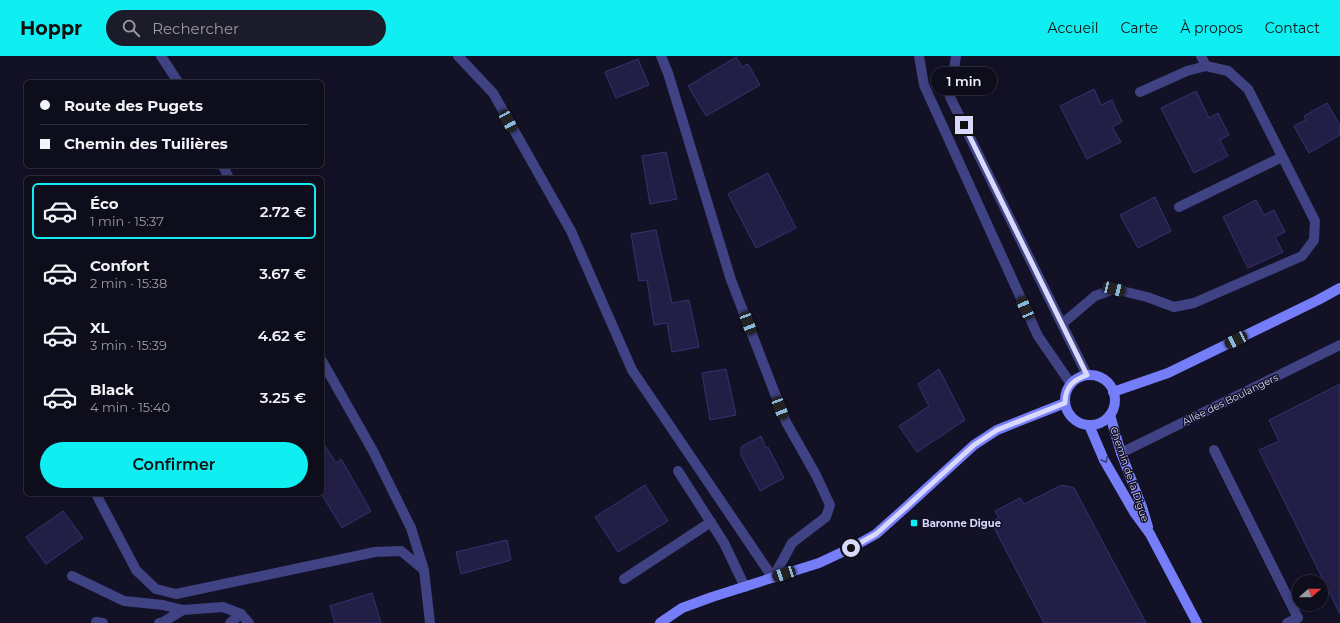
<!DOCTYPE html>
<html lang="fr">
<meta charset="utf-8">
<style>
body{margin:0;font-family:Montserrat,sans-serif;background:#1c1b29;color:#f1f3f6;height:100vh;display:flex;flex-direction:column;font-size:15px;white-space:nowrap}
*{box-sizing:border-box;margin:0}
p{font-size:13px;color:#9b9ca3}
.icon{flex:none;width:22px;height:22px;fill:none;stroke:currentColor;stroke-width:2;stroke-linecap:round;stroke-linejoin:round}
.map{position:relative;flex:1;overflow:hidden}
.drawer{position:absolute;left:24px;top:120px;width:300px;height:320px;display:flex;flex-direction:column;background:#0e0d1c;border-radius:6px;box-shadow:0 2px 10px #0003,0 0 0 1px #2e2d3b}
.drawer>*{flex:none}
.guide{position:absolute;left:24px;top:24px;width:300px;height:88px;border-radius:6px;box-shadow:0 2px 10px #0003,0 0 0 1px #2e2d3b;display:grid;align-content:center;height:88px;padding:0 16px;background:#0e0d1c}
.needle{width:26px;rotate:69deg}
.tools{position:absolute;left:1292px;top:519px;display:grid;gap:8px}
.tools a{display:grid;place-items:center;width:36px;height:36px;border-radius:50%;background:#0e0d1c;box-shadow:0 2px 10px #0003,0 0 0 1px #2e2d3b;font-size:20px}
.end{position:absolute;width:18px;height:18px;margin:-9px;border:5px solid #d9d8fd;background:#111;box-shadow:0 0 0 2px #111}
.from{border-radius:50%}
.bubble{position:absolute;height:28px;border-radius:14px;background:#0e0d1c;box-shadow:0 2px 10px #0003,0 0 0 1px #2e2d3b;font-size:13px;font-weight:600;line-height:28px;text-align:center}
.car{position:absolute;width:12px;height:24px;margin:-12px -6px;border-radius:5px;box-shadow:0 0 3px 1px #0007;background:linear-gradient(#222 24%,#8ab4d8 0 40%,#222 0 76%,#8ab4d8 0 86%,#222 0)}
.guide b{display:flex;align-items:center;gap:14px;height:38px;font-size:15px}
.guide b+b{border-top:1px solid #2e2d3b}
.guide i{width:10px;height:10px;background:#f1f3f6}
ul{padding:7px 0 0;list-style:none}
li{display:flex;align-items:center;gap:12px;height:56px;margin:0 8px 6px;padding:0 8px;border:2px solid transparent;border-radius:6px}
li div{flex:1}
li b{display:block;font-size:15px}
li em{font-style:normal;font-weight:600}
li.current{border-color:#0feff2}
li>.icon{width:36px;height:36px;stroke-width:1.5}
.action{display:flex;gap:8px;margin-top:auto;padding:8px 16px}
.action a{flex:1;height:46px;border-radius:24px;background:#0feff2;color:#111;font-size:16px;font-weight:600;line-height:46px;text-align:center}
header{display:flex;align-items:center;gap:24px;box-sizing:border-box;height:56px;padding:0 20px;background:#0feff2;color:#111}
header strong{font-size:19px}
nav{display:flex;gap:22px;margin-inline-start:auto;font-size:14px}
.search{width:280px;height:36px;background:#1c1b29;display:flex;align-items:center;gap:10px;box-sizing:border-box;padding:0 14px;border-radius:22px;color:#9b9ca3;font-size:15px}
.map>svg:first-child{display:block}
.building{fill:#231e46;stroke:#383171}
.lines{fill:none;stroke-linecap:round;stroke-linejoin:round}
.lane{stroke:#3f4283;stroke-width:10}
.street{stroke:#3f4283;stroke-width:10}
.secondary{stroke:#757df8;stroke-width:10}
.oneway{stroke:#3f4284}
.route{stroke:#d9d8fd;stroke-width:5}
.poi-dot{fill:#0feff2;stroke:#131126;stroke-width:1.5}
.labels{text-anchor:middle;stroke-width:3;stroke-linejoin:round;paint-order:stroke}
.street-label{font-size:10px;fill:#d9d8fd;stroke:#131126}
.poi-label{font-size:10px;font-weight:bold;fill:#d9d8fd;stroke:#131126;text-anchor:start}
</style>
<header>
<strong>Hoppr</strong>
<div class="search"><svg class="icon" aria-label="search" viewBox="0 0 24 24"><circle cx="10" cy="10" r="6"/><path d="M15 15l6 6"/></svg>Rechercher</div>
<nav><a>Accueil</a><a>Carte</a><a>À propos</a><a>Contact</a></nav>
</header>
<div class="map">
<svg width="1340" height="567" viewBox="0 0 1340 567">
<rect width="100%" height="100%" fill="#131126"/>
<g class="building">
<path d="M 736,1 L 742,11 L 748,8 L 760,29 L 706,60 L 688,30 Z"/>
<path d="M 638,3 L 649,29 L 616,42 L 605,16 Z"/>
<path d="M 1094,33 L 1101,49 L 1112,44 L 1122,66 L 1112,71 L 1121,86 L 1087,103 L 1060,50 Z"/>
<path d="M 1196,35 L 1209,62 L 1218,57 L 1229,79 L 1220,84 L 1228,100 L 1194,117 L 1161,52 Z"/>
<path d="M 1327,47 L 1340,69 L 1340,79 L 1309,97 L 1294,70 L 1306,64 L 1304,60 Z"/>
<path d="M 666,96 L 677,143 L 650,148 L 642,100 Z"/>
<path d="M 768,117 L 796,172 L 756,192 L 728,138 Z"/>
<path d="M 1155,141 L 1171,175 L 1138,192 L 1120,159 Z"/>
<path d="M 1256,144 L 1264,159 L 1274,154 L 1285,176 L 1275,181 L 1283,196 L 1248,212 L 1223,161 Z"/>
<path d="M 656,174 L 672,247 L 689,244 L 699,291 L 672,296 L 667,267 L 654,269 L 647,224 L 639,225 L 631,178 Z"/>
<path d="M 726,313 L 736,359 L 710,364 L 702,317 Z"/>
<path d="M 939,313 L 965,364 L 917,396 L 899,370 L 929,350 L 918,328 Z"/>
<path d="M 1340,328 L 1340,558 L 1259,394 L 1279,385 L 1269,364 Z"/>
<path d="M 761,380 L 766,392 L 768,391 L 784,422 L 760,435 L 741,399 L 741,391 Z"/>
<path d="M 322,385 L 336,407 L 341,403 L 371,455 L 342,472 L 322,439 Z"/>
<path d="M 645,429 L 668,465 L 618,496 L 595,461 Z"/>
<path d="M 1062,429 L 1074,432 L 1146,567 L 1044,567 L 991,466 L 999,462 L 995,455 L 1020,442 L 1024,448 Z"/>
<path d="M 63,455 L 83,482 L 46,508 L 26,481 Z"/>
<path d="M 507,484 L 511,504 L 461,518 L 456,496 Z"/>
<path d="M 372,537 L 381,567 L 335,567 L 330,550 Z"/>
</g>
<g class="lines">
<g class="lane">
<path d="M 919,0 L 924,29 L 1038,280 L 1071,328"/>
<path d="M 956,0 L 950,41 L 1087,319"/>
<path d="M 1201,0 L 1206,10"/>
<path d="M 1179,151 L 1282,101"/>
<path d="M 1062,268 L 1095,240 L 1114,233 L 1147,241 L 1174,251 L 1194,247 L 1302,200 L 1314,184 L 1315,165 L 1248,33 L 1228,15 L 1206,10 L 1187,15 L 1140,36"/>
<path d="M 1214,394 L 1298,562 L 1287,567"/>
<path d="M 1121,397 L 1340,289"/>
<path d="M 678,415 L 724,487 L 745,531"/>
<path d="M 96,438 L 136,514 L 156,533 L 176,538 L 375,496 L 401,495 L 424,514"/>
<path d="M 72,520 L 124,545 L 163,549 L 183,554"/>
<path d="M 624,523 L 711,466"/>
<path d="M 96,566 L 103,567"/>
<path d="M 159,567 L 163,566 L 183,554"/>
<path d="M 230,567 L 241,558"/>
</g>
<g class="street">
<path d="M 161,0 L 178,26"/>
<path d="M 458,0 L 493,37 L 571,175 L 632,314 L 773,522 L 792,487 L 826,461 L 830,449 L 816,419 L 786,366 L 731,224 L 668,17 L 661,0"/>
<path d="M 223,110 L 229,122"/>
<path d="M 322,305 L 373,395 L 411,472 L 424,514 L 430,567"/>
<path d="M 183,554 L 223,551 L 241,558 L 249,567"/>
</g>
<g class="secondary">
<circle cx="1090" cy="344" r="25"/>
<path d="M 1113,336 L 1168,317 L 1318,244 L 1340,232"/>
<path d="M 1110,359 L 1121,397 L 1142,451 L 1148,471"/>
<path d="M 1089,369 L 1104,404 L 1134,456 L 1150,478 L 1197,567"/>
<path d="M 660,567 L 682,552 L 712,541 L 819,507 L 851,492 L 876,478 L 904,453 L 974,389 L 997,374 L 1065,347"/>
</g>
</g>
<defs><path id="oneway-chevron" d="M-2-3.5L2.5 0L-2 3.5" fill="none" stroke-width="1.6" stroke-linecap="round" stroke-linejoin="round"/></defs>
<use class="oneway" href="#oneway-chevron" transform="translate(1105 404) rotate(63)"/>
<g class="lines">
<path class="route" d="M 851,492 L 876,478 L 904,453 L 974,389 L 997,374 L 1065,347 C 1065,331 1073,324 1087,319 L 964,69"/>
</g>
<rect class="poi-dot" x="910" y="463" width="8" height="8" rx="2"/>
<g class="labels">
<g class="street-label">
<text transform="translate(1230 343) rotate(-26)" y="4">Allée des Boulangers</text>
<text transform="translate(1130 418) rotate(71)" y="4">Chemin de la Digue</text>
</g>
<g class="poi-label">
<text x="922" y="471">Baronne Digue</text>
</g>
</g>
</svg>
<div class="tools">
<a><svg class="needle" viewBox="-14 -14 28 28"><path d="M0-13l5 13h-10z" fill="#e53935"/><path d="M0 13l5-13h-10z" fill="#9b9ca3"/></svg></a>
</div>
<i class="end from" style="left:851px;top:492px"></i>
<i class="end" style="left:964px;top:69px"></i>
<div class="bubble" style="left:931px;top:11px;width:66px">1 min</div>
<i class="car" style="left:508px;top:65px;rotate:151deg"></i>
<i class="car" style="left:1114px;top:233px;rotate:104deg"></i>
<i class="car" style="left:1025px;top:252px;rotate:336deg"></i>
<i class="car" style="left:748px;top:267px;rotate:159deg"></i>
<i class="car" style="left:1236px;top:284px;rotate:244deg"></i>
<i class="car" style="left:780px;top:352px;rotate:159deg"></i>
<i class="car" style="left:784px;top:518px;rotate:252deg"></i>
<div class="guide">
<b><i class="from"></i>Route des Pugets</b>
<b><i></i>Chemin des Tuilières</b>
</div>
<section class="drawer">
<ul>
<li class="current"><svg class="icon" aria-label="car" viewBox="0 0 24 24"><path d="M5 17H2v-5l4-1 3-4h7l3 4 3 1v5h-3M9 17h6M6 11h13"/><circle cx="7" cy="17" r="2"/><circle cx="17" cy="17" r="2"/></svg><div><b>Éco</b><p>1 min · 15:37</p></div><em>2.72 €</em></li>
<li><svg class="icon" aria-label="car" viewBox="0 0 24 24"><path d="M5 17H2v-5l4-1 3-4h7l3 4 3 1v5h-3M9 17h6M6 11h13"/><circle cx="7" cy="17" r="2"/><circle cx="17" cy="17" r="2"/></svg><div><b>Confort</b><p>2 min · 15:38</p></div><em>3.67 €</em></li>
<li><svg class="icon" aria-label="car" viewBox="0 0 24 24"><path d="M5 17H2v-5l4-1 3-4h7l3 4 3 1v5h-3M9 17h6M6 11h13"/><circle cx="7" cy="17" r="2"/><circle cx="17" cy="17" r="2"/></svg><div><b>XL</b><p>3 min · 15:39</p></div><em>4.62 €</em></li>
<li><svg class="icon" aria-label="car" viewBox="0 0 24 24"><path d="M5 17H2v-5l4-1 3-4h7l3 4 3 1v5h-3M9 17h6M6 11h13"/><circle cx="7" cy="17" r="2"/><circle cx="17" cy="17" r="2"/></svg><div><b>Black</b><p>4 min · 15:40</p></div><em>3.25 €</em></li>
</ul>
<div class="action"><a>Confirmer</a></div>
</section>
</div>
